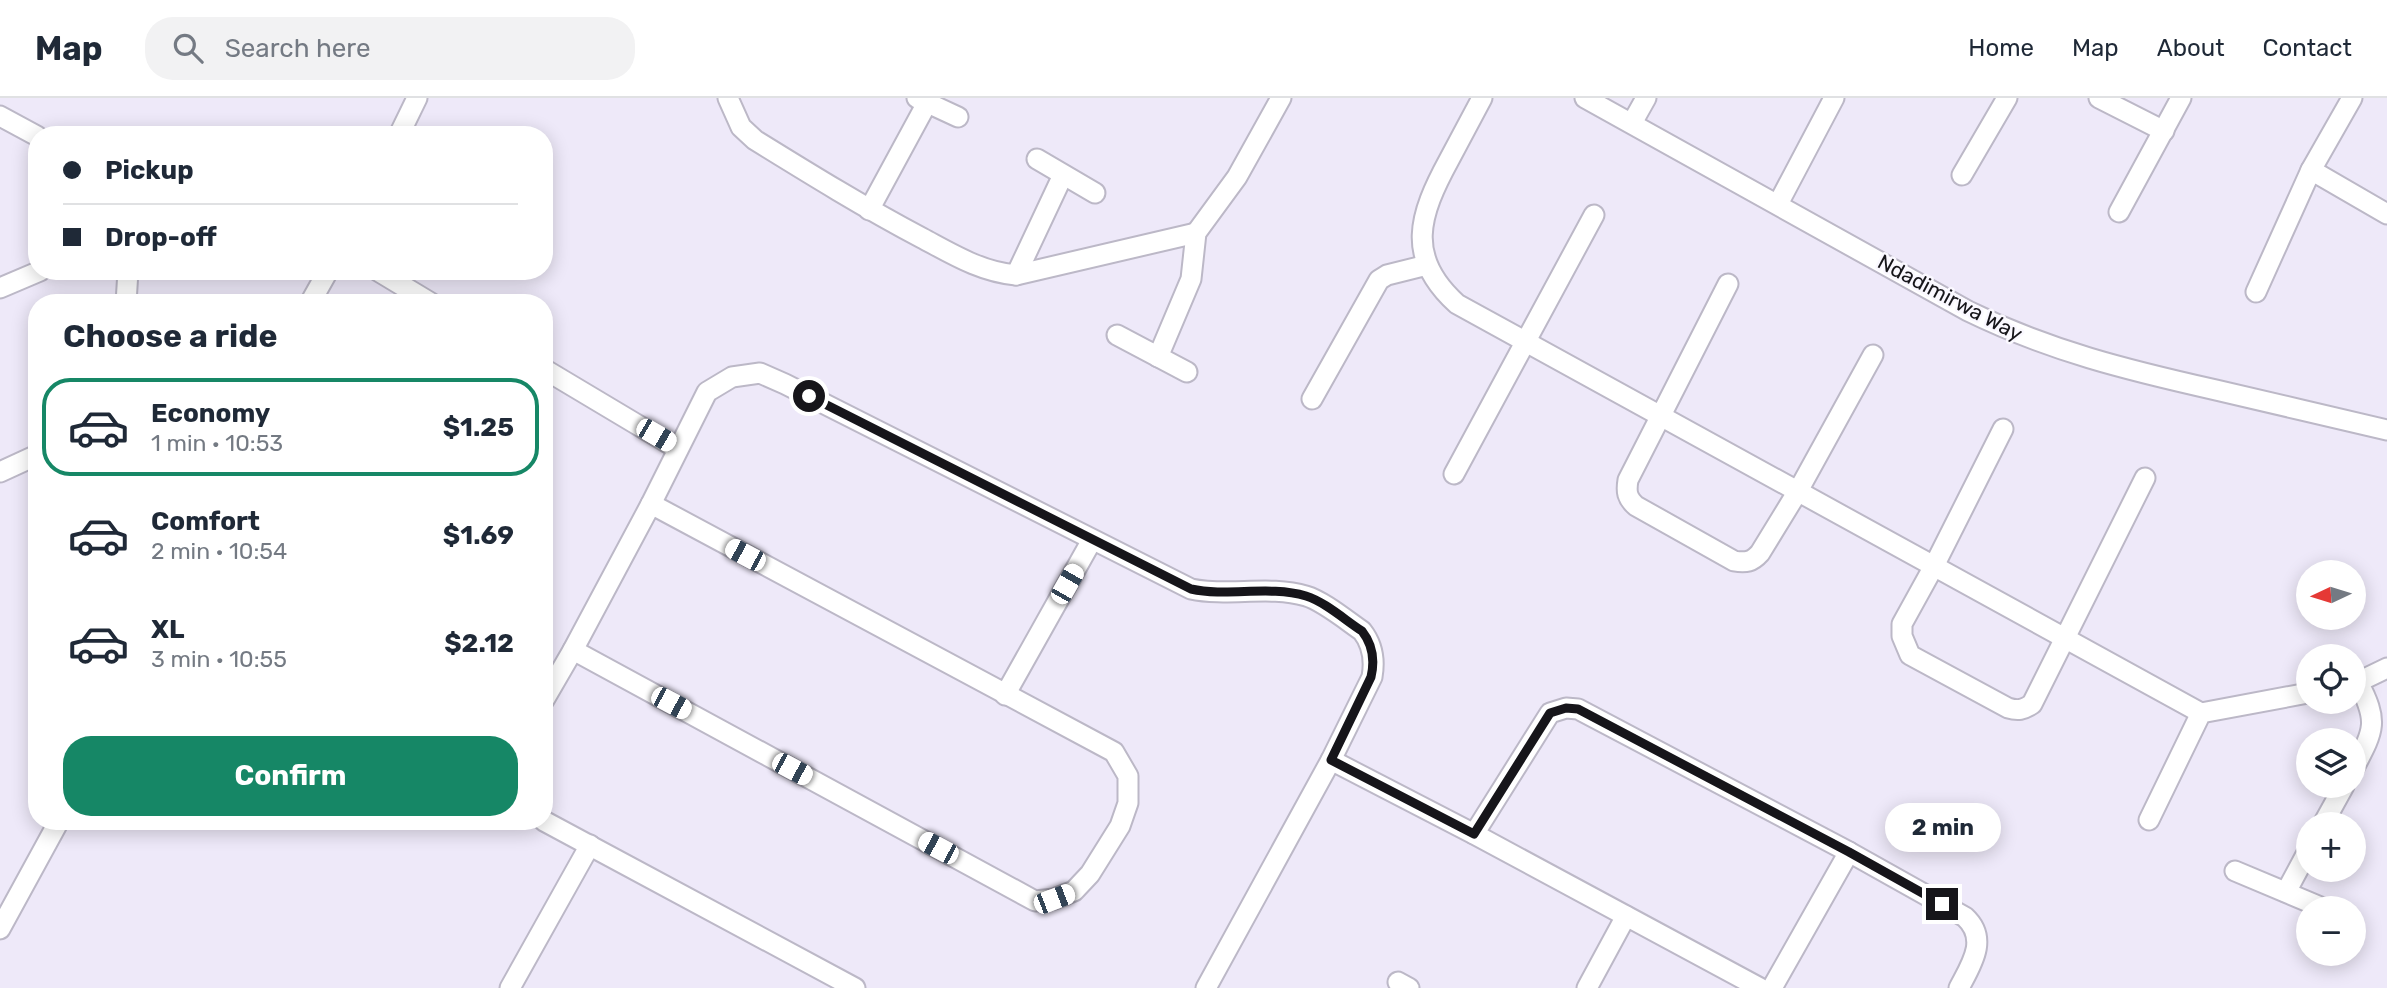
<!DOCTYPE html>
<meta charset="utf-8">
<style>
body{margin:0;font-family:Rubik,sans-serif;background:#f2f2f3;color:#1f2937;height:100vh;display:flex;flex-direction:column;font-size:26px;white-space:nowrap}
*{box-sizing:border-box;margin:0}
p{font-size:23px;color:#747a83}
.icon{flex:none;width:38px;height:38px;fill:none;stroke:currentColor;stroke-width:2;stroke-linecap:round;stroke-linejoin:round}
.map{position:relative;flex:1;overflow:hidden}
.side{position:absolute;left:28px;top:196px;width:525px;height:536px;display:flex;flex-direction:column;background:#fff;border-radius:28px;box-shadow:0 4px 18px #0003}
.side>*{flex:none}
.top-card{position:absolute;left:28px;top:28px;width:525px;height:154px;border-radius:28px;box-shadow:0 4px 18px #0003;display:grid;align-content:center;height:154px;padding:0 35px;background:#fff}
.needle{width:46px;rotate:266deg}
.tools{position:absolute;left:2296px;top:462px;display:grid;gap:14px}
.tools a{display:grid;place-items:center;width:70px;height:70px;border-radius:50%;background:#fff;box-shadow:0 4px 18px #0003;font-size:35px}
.end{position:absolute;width:32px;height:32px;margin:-16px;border:9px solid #16151a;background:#fff;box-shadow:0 0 0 4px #fff}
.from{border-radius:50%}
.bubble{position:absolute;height:49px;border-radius:24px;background:#fff;box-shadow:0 4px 18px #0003;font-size:23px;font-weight:700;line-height:49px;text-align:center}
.car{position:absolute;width:21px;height:42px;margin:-21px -10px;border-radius:9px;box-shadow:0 0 5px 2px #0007;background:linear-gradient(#fff 24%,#345 0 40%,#fff 0 76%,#345 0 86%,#fff 0)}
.top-card b{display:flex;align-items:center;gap:24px;height:66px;font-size:26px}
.top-card b+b{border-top:2px solid #e0e1e3}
.top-card i{width:18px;height:18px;background:#1f2937}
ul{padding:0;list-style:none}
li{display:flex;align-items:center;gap:21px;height:98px;margin:0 14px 10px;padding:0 21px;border:4px solid transparent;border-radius:28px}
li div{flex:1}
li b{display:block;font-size:26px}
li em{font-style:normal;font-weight:700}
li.current{border-color:#168766}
li>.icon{width:63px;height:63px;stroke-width:1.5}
h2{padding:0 35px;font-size:32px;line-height:84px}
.primary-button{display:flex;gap:14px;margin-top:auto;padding:14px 35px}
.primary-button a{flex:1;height:80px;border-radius:28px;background:#168766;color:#fff;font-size:28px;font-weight:700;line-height:80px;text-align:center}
header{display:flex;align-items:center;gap:42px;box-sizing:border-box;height:98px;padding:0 35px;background:#fff;border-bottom:2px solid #e0e1e3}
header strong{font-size:33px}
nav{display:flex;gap:38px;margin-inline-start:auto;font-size:24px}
.search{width:490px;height:63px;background:#f2f2f3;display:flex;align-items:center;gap:18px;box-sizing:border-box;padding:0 24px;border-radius:28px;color:#747a83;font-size:26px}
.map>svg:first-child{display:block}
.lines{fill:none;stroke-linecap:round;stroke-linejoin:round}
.street-casing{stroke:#bcb8c7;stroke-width:23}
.street{stroke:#fff;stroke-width:19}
.route{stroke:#16151a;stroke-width:9}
.labels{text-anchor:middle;stroke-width:5;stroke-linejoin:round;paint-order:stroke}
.street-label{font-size:21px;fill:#16151a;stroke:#faf8ff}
</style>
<header>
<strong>Map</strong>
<div class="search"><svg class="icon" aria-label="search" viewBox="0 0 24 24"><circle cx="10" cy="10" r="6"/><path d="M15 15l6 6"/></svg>Search here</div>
<nav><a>Home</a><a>Map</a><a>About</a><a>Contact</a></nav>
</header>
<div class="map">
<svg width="2387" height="890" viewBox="0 0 2387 890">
<rect width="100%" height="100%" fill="#eee9f9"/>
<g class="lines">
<defs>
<g id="street">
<path d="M 728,0 L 741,29 L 755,42 C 810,76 865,110 922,140 C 952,156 981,174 1016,177 L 1196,135"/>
<path d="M 917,0 L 958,19"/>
<path d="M 1482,0 C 1471,21 1460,41 1449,62 C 1419,117 1405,159 1457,206 L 2201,615"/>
<path d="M 1585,0 L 1968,213 C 2050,253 2127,272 2216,292 C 2273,305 2330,319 2387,332"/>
<path d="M 2099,0 L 2164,33"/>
<path d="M 0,18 L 37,38"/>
<path d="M 1632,25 L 1646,0"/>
<path d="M 399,37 L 417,0"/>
<path d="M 1037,61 L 1095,95"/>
<path d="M 2311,72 L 2352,0"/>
<path d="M 1962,77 L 2007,0"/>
<path d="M 1778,106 L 1834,0"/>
<path d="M 869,112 L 927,5"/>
<path d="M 2119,114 L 2181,0"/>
<path d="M 378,173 L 431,205"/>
<path d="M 1016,177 L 1063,77"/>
<path d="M 1728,186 L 1628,382 C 1626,394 1627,400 1636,408 L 1734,463 C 1746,465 1752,464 1760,455 L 1798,393 L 1873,257"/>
<path d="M 0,190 L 40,173"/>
<path d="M 2256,194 L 2311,72 L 2387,116"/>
<path d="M 126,205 L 128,173"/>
<path d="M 310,205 L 328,173"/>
<path d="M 1117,237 L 1187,274"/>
<path d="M 1158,259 L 1191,181 L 1196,135 L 1237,79 L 1281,0"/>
<path d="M 544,271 L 678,351"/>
<path d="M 1312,301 L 1379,182 L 1387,177 L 1427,167"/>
<path d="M 2003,331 L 1934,468 L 1902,526 L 1902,538 L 1910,557 L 2008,610 C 2018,613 2023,612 2032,606 L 2145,380"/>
<path d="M 0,374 L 37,357"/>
<path d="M 1454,376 L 1594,117"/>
<path d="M 573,552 L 1035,803 L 1054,801 L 1074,793 L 1090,776 L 1120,728 L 1128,705 L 1128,678 L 1114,654 L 651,406"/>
<path d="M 1005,597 L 1092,442"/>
<path d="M 544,602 L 573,552 L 651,406 L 707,294 L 732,279 L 760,275 L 785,286 L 1191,491 C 1228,499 1269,487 1306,498 C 1323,503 1346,522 1362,533 C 1373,547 1375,562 1372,579 L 1331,662 L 1206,890"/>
<path d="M 1331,662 L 1474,736 L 1760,890"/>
<path d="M 2354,670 C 2374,632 2379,624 2358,584 L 2387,570"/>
<path d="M 2149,722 L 2201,615 L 2308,595"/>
<path d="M 544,723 L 855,890"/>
<path d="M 2323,726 L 2344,688"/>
<path d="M 1474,736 L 1550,615 L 1566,610 L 1578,611 L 1849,754 L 1965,819 C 1989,841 1971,867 1959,890"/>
<path d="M 2235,773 L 2323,810"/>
<path d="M 2286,794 L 2308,753"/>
<path d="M 0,831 L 59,723"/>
<path d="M 1398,884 L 1409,890"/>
<path d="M 510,890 L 590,747"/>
<path d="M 1587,890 L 1626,818"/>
<path d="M 1772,890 L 1849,754"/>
</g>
</defs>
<use href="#street" class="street-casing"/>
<use href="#street" class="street"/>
</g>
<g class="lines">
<path class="route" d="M 809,298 L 1191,491 C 1228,499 1269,487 1306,498 C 1325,504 1345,522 1362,533 C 1373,547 1375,562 1371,579 L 1331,662 L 1474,736 L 1550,615 L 1566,610 L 1578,611 L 1849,754 L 1942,806"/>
</g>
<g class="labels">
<g class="street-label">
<text transform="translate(1950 200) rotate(28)" y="7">Ndadimirwa Way</text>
</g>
</g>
</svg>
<div class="tools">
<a><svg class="needle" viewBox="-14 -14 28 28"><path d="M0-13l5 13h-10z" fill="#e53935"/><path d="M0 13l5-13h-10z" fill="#747a83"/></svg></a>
<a><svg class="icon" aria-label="locate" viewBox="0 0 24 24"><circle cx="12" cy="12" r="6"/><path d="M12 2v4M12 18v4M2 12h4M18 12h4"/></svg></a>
<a><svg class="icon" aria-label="layers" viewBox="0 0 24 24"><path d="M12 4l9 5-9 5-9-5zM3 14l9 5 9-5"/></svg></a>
<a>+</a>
<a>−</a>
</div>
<i class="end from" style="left:809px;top:298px"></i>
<i class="end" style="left:1942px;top:806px"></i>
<div class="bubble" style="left:1885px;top:705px;width:116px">2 min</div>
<i class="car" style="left:656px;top:337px;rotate:120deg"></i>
<i class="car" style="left:745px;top:457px;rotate:298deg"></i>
<i class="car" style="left:1067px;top:486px;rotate:30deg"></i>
<i class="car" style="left:671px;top:605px;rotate:118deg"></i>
<i class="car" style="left:792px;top:671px;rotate:118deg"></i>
<i class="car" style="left:938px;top:750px;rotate:298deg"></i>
<i class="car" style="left:1054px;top:801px;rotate:69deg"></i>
<div class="top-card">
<b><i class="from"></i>Pickup</b>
<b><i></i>Drop-off</b>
</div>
<section class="side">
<h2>Choose a ride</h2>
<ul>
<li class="current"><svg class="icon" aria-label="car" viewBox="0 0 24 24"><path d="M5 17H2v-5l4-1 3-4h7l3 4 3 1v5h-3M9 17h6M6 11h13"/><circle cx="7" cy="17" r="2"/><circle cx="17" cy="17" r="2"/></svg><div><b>Economy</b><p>1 min · 10:53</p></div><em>$1.25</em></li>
<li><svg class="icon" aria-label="car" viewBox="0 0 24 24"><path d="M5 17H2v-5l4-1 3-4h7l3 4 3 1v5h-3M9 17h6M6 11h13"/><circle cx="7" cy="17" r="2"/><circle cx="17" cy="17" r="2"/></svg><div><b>Comfort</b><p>2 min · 10:54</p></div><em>$1.69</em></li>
<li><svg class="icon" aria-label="car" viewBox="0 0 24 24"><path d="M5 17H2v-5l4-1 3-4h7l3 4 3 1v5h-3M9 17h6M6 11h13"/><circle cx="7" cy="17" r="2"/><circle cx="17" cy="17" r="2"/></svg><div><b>XL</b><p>3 min · 10:55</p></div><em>$2.12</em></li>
</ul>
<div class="primary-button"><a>Confirm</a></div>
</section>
</div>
